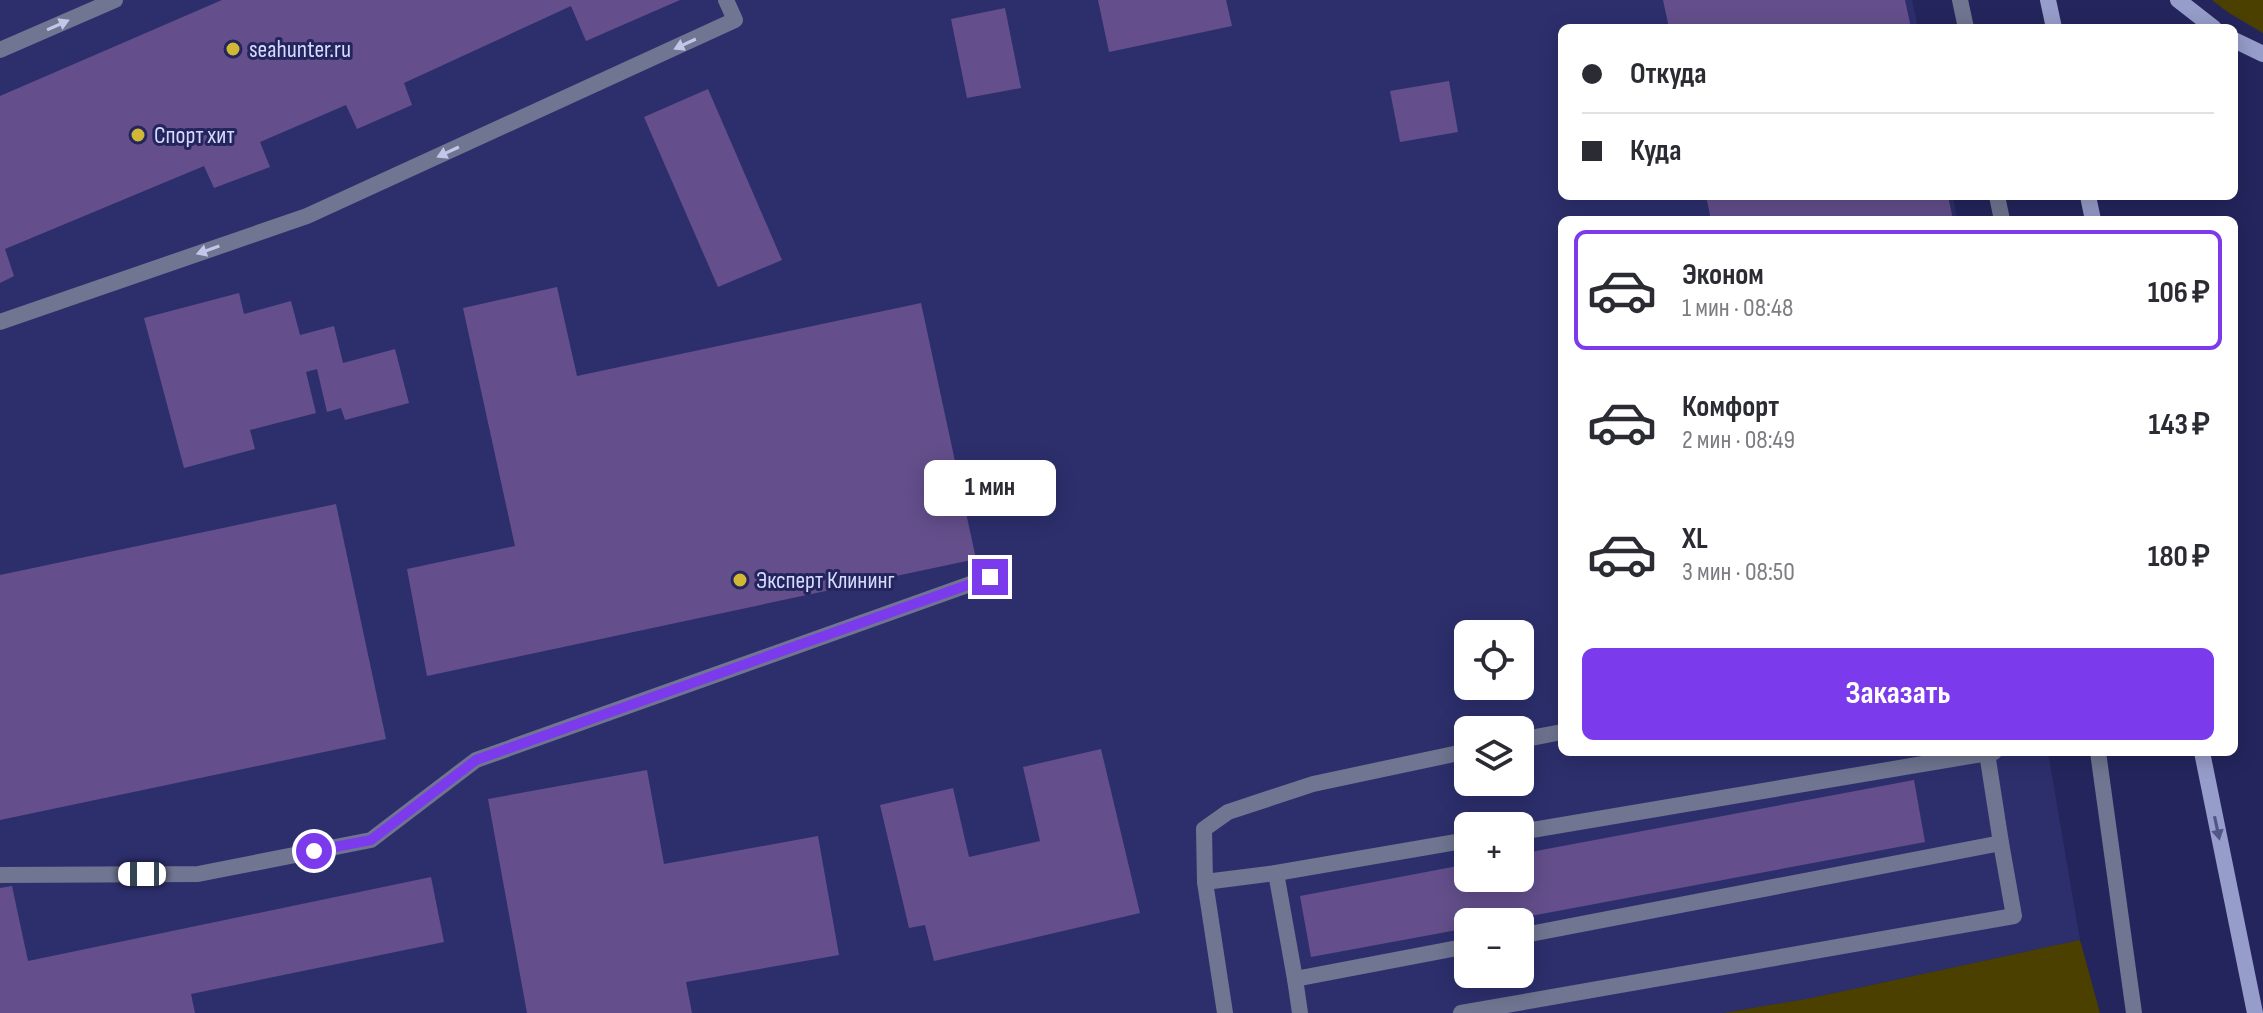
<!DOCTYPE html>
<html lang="ru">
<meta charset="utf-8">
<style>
body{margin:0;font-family:"Sofia Sans Condensed",sans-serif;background:#f7f7f7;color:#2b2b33;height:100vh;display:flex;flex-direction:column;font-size:30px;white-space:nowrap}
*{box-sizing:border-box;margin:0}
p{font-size:26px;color:#7c7c81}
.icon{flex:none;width:44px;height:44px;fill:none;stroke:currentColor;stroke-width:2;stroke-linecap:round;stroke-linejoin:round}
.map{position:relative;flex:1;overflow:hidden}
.drawer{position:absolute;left:1558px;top:216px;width:680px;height:540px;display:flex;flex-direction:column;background:#fff;border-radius:12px;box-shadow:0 4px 20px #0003}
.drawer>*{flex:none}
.hud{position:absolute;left:1558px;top:24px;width:680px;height:176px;border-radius:12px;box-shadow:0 4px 20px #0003;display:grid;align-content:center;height:176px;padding:0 24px;background:#fff}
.tools{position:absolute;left:1454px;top:620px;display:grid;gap:16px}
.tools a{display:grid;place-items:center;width:80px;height:80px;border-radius:12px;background:#fff;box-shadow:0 4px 20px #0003;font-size:40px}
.end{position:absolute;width:36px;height:36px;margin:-18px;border:10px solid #7c3aed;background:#fff;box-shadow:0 0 0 4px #fff}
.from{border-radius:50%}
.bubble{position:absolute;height:56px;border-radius:12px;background:#fff;box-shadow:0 4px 20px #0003;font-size:26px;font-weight:700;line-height:56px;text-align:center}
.car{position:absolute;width:24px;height:48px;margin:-24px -12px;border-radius:10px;box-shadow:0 0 6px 2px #0007;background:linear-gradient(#fff 24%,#345 0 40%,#fff 0 76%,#345 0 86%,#fff 0)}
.hud b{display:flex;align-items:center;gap:28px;height:76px;font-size:30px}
.hud b+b{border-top:2px solid #e1e1e2}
.hud i{width:20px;height:20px;background:#2b2b33}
ul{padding:14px 0 0;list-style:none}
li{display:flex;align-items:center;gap:24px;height:120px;margin:0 16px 12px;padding:0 8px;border:4px solid transparent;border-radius:12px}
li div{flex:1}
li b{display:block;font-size:30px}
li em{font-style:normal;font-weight:700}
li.on{border-color:#7c3aed}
li>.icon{width:72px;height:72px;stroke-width:1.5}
.primary-button{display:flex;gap:16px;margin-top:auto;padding:16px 24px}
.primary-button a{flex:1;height:92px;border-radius:12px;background:#7c3aed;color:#fff;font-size:32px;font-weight:700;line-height:92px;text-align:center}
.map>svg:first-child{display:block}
.built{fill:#2d2f6d;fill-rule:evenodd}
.green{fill:#4b4000}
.building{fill:#644f8c}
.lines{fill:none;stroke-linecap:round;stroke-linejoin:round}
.lane{stroke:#707591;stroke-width:16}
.secondary{stroke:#969dca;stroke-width:16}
.oneway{fill:#c2c7e9}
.oneway2{fill:#525589}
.route{stroke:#7c3aed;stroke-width:10}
.poi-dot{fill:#d0b836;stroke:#24255d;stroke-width:3}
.labels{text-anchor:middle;stroke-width:6;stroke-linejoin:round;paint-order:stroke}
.poi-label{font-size:24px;fill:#d6dbff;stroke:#24255d;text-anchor:start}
</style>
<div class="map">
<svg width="2263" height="1013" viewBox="0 0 2263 1013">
<rect width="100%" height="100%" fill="#24255d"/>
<path class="built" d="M 0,0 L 1912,0 L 1918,28 L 1562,28 L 1562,196 L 1953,196 L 1957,220 L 1562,220 L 1562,752 L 2048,752 L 2080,940 L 1811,998 L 1723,1013 L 0,1013 ZM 1468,634 L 1520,634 L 1520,686 L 1468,686 ZM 1468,730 L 1520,730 L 1520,782 L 1468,782 ZM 1468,826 L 1520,826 L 1520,878 L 1468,878 ZM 1468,922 L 1520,922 L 1520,974 L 1468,974 Z"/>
<g class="green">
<path d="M 2212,0 L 2263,0 L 2263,33 L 2229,13 Z"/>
<path d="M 2080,940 L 2100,1013 L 1723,1013 L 1811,998 Z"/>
</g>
<g class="building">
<path d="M 222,0 L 680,0 L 586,41 L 571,6 L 404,83 L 412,105 L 357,129 L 346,105 L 260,142 L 270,167 L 214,188 L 204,166 L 5,249 L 14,276 L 0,283 L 0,96 Z"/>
<path d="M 1098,0 L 1226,0 L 1232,26 L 1109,52 Z"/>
<path d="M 1663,0 L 1905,0 L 1911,28 L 1669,28 Z"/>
<path d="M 1005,8 L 1021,88 L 967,98 L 951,19 Z"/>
<path d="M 1449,81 L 1458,132 L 1400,142 L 1390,91 Z"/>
<path d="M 708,89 L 782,260 L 718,287 L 644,117 Z"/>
<path d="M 1706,196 L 1948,196 L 1953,220 L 1711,220 Z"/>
<path d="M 557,287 L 577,376 L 921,303 L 976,559 L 427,676 L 407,569 L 515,546 L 463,308 Z"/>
<path d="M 239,293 L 244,314 L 291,301 L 300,335 L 334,326 L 343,363 L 395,349 L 409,403 L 345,420 L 341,408 L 327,412 L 317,369 L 306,372 L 316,413 L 250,430 L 255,449 L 184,468 L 144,318 Z"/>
<path d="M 336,504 L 386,739 L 0,820 L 0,575 Z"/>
<path d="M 1101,749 L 1140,913 L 934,961 L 925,925 L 909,928 L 880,805 L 953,788 L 969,857 L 1040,841 L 1023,767 Z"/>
<path d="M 647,770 L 664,864 L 818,836 L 839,955 L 686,982 L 692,1013 L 527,1013 L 488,799 Z"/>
<path d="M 1914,780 L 1925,842 L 1499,922 L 1468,922 L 1468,928 L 1311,957 L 1300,896 L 1468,864 L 1468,878 L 1520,878 L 1520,854 Z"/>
<path d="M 431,877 L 444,942 L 191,994 L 195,1013 L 0,1013 L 0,888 L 12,886 L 28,961 Z"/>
</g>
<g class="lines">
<g class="lane">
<path d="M 1960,0 L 1966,28"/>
<path d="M 0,50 L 115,0"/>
<path d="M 1997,196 L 2002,220"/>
<path d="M 0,322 L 307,216 L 735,20 L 726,0"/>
<path d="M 1520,740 L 1562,732"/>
<path d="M 2098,752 L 2134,1013"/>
<path d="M 1520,832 L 1994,752"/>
<path d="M 1468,840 L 1276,873 L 1295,979 L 1468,946"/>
<path d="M 0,875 L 198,874 L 371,840 L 476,760 L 990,577"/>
<path d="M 1205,882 L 1204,829 L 1228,812 L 1313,784 L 1468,751"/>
<path d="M 1520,936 L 2001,843 L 1987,753"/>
<path d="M 1295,979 L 1300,1013"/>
<path d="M 1225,1013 L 1205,882 L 1276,873"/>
<path d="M 1461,1013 L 2014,916 L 2001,843"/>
</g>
<g class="secondary">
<path d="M 2048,0 L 2054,28"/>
<path d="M 2178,0 L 2214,28"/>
<path d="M 2234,40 L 2263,54"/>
<path d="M 2088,196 L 2093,220"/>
<path d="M 2202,752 L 2255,1013"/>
</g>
</g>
<defs><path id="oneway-solid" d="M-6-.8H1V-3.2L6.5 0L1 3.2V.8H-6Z" transform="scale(2)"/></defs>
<g class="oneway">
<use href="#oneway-solid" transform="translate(58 25) rotate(-24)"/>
<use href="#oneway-solid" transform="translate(685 44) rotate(155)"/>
<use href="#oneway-solid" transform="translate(448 152) rotate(155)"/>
<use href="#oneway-solid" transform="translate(208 250) rotate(161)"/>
</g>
<use class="oneway2" href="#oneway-solid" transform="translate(2217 828) rotate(78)"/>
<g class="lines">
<path class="route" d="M 314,851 L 371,840 L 476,760 L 990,577"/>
</g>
<g class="poi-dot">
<circle cx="233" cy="49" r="8"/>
<circle cx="138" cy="135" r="8"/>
<circle cx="740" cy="580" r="8"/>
</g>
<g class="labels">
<g class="poi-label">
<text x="249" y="57">seahunter.ru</text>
<text x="154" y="143">Спорт хит</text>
<text x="756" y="588">Эксперт Клининг</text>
</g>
</g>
</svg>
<div class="tools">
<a><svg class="icon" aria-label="locate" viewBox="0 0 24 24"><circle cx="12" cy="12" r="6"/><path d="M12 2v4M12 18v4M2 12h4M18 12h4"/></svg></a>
<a><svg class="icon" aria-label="layers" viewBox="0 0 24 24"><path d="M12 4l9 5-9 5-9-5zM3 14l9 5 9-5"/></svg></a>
<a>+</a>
<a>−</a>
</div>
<i class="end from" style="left:314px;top:851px"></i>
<i class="end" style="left:990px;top:577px"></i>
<div class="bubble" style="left:924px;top:460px;width:132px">1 мин</div>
<i class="car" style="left:142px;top:874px;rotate:270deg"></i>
<div class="hud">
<b><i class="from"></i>Откуда</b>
<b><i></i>Куда</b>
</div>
<section class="drawer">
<ul>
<li class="on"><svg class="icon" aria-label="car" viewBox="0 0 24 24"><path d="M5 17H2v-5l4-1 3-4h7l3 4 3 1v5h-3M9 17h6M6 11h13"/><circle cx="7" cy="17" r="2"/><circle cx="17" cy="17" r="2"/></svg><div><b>Эконом</b><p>1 мин · 08:48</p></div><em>106 ₽</em></li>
<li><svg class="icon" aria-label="car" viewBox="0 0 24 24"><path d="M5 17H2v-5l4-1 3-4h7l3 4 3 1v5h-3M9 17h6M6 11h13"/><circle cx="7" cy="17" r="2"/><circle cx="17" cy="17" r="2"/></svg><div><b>Комфорт</b><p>2 мин · 08:49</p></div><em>143 ₽</em></li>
<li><svg class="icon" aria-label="car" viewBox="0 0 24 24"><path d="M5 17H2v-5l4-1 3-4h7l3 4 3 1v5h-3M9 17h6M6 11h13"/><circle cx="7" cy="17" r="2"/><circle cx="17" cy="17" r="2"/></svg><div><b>XL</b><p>3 мин · 08:50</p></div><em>180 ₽</em></li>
</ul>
<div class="primary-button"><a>Заказать</a></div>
</section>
</div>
